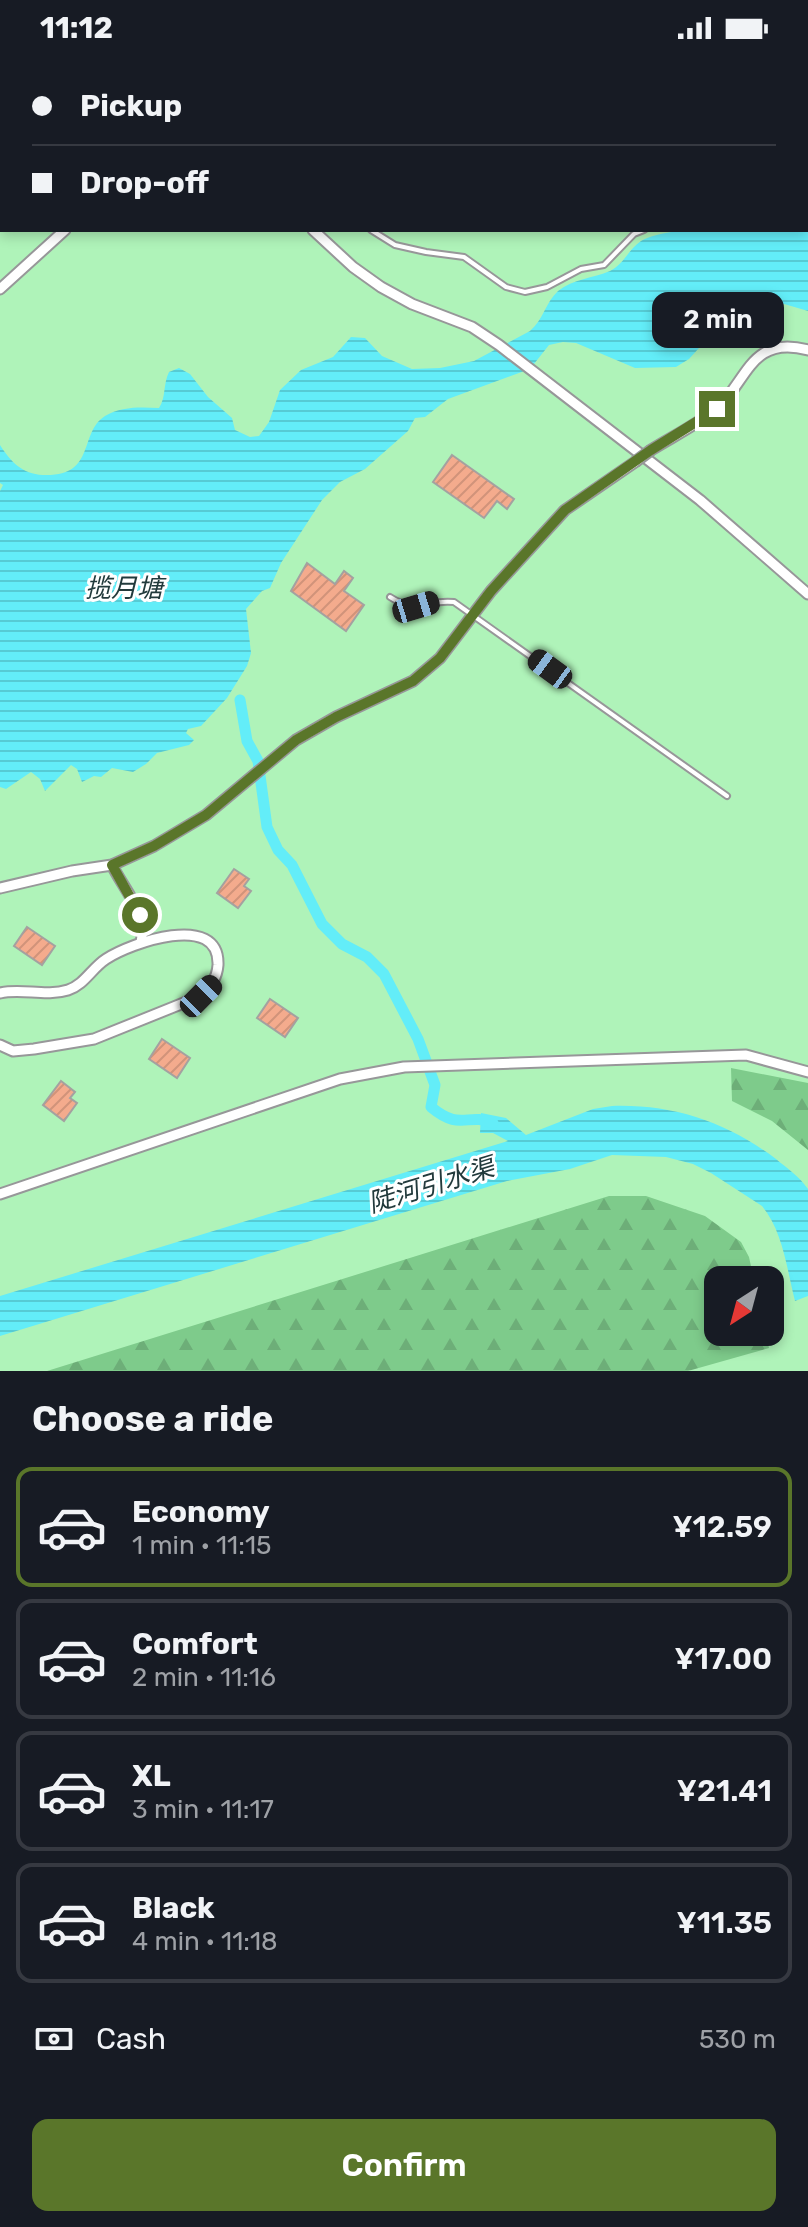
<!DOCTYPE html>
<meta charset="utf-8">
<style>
body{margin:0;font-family:Rubik,"Noto Sans SC",sans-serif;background:#242831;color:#f1f3f6;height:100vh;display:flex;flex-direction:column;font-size:30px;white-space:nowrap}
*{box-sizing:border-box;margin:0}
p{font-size:26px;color:#9ea1a6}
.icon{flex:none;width:44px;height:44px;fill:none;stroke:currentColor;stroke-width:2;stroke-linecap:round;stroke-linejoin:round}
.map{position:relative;height:1315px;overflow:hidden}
.drawer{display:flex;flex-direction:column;background:#171b24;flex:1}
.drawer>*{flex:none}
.hud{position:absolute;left:0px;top:0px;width:808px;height:176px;box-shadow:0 4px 12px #0003;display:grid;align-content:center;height:176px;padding:0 32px;background:#171b24}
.needle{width:52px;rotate:216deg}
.tools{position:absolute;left:704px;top:1210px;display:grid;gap:16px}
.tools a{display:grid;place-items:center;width:80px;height:80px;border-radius:16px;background:#171b24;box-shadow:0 4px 12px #0003;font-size:40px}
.end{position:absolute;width:36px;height:36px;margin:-18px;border:10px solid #5a762a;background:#fff;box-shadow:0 0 0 4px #fff}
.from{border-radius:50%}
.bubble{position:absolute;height:56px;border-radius:16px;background:#171b24;box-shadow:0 4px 12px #0003;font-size:26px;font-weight:600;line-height:56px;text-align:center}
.car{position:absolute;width:24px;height:48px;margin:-24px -12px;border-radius:10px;box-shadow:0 0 6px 2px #0007;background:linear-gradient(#222 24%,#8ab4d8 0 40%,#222 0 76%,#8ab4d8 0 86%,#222 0)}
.hud b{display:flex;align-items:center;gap:28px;height:76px;font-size:30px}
.hud b+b{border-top:2px solid #363941}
.hud i{width:20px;height:20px;background:#f1f3f6}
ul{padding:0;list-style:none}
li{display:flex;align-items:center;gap:24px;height:120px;margin:0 16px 12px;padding:0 16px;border:4px solid #363941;border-radius:16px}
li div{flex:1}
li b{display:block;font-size:30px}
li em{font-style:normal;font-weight:600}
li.on{border-color:#5a762a}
li>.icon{width:72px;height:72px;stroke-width:1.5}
h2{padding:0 32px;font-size:36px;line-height:96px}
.pay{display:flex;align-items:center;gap:20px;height:88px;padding:0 32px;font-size:30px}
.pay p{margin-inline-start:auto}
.cta{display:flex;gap:16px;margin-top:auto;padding:16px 32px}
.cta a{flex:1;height:92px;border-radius:16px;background:#5a762a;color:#fff;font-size:32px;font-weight:600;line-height:92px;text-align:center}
.status{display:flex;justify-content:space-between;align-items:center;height:56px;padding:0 40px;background:#171b24;direction:ltr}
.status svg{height:22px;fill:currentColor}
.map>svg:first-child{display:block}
.green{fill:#aff3b9;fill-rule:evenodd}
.forest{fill:url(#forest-firs)}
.water{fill:url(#water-rules)}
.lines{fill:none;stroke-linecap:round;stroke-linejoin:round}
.canal{stroke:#63edf8;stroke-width:11}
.building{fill:url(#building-hatch);stroke:#a4a1a0;stroke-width:2}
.service-casing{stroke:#979799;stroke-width:8}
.minor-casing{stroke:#979799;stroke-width:13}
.service{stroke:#fff;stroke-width:4}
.minor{stroke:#fff;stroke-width:9}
.minor-bridge-casing{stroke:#979799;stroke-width:13;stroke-linecap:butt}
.minor-bridge{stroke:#fff;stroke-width:9}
.route{stroke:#5a762a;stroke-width:10}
.labels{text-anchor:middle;stroke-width:6;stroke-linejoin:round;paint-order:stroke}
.water-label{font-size:26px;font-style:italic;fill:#223a3c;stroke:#fff}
</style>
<div class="status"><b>11:12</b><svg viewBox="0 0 49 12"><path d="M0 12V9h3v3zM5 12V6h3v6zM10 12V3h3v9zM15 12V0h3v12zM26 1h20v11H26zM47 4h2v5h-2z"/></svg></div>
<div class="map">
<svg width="808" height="1315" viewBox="0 0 808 1315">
<defs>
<pattern id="forest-firs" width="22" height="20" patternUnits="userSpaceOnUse" patternTransform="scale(2)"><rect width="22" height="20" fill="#7ecb8b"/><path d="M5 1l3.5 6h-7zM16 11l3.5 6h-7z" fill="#6dae78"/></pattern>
<pattern id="water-rules" width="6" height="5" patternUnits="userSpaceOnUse" patternTransform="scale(2)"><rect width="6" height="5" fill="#63edf8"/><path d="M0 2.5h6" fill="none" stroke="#56cbd4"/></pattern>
<pattern id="building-hatch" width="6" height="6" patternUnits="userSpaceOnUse" patternTransform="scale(2)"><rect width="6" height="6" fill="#f4ab8d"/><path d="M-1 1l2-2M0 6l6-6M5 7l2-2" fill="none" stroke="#d1937a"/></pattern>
</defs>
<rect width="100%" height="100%" fill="#eff0f2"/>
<path class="green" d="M 0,0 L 808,0 L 808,1315 L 0,1315 ZM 2,2 L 806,2 L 806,174 L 2,174 ZM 718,1224 L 770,1224 L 770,1276 L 718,1276 Z"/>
<g class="forest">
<path d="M 731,1012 L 808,1027 L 808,1094 L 772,1065 L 732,1045 Z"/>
<path d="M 609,1140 L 646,1140 L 705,1160 L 741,1186 L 749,1201 L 754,1224 L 718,1224 L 718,1276 L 765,1276 L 769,1292 L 688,1315 L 47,1315 Z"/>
</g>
<g class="water">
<path d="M 806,123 L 808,123 L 808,255 L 760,241 L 742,242 L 722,254 L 701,279 L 699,292 L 689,303 L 676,311 L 635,312 L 576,287 L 563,286 L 549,289 L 530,313 L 448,343 L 425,361 L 415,362 L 408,375 L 365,413 L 340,426 L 322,444 L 281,507 L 270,532 L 262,535 L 246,553 L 251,597 L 247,610 L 227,642 L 201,670 L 188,673 L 186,677 L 194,684 L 189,689 L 157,697 L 146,708 L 133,716 L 112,712 L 101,721 L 94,720 L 82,726 L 77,713 L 71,709 L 45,735 L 40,723 L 31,716 L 6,733 L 0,731 L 0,435 L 3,429 L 0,427 L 0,389 C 11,406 22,418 43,419 C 97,421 78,377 105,360 C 121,350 142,351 159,352 C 166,342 163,328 169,316 L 179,312 L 190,318 L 208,341 L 232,362 L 235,374 L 250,381 L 259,380 L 269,366 L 280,334 L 301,314 L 333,301 L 351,281 L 365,282 L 382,300 L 412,313 L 440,312 L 474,305 L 530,275 C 543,264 546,246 558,235 C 573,223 593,222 610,215 C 623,209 629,193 641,185 C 669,167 769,174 806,174 Z"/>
<path d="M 612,1050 C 673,1048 727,1066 776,1103 C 788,1113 799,1120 808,1133 L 808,1240 L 795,1245 C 787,1214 783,1175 762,1150 L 711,1117 L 693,1108 L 666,1101 L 612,1099 L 570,1113 L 507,1125 L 0,1280 L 0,1240 L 508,1085 L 493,1077 L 480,1077 L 481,1057 L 506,1062 L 526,1079 L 593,1053 Z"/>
</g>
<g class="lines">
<path class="canal" d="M 240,644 L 247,685 L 258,705 L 267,771 L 278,794 L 292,809 L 322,868 L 342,888 L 367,901 L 384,918 L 418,983 L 435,1029 L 431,1051 C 461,1076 467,1056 493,1067"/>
</g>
<g class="building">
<path d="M 452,399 L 514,443 L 507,453 L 497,445 L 484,462 L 433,426 Z"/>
<path d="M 307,507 L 335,528 L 344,515 L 353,522 L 344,535 L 364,549 L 346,575 L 291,535 Z"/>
<path d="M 234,813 L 249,823 L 244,830 L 251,835 L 238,852 L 217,837 Z"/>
<path d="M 27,871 L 55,890 L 42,909 L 14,890 Z"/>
<path d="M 270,943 L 298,962 L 285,981 L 257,962 Z"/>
<path d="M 162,983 L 190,1002 L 177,1022 L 149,1003 Z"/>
<path d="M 61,1025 L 75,1036 L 70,1042 L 77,1047 L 64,1065 L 43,1049 Z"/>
</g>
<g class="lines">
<defs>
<g id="service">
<path d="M 9,0 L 10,2"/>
<path d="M 278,0 L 278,2"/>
<path d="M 576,0 L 578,2"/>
<path d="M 806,3 L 808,2"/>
<path d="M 806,117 L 808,117"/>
<path d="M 371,174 L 395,189 L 426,196 L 464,201 L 506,231 L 525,236 L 547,231 L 581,213 L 604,209 L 634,178 L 644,174"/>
<path d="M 390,541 C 416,558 427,543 454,546 L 727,740"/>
</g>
<g id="minor">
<path d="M 193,0 L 193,2"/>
<path d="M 313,174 L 353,211 L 381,231 L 412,248 L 472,271 L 499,289 L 700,444 L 808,538"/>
<path d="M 0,233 L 65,174"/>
<path d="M 651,394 C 672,381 696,369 715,354 C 747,328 749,278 808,294"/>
<path d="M 112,809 C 124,834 148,858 141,886"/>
<path d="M 0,832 L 72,815 L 112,809 L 154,790 L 206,759 L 296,684 L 336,661 L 413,625 L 440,602 L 491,535 L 565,454 L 635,406"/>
<path d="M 0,937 C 22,932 46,941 68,934 C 84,929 92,912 106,903 C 130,887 220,855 218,909 C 217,923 210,931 201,940 L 94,983 L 34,993 L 13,995 L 0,989"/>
<path d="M 0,1138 L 340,1023 L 404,1011 L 746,999 L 808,1016"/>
</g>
</defs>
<use href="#service" class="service-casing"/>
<use href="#minor" class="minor-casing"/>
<use href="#service" class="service"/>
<use href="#minor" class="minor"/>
<defs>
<path id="minor-bridge" d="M 635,406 L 651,394"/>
</defs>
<use href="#minor-bridge" class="minor-bridge-casing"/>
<use href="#minor-bridge" class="minor-bridge"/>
</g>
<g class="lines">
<path class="route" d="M 140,859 L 112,809 L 154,790 L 206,759 L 296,684 L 336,661 L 413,625 L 440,602 L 491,535 L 565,454 L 651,394 L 717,353"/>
</g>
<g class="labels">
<g class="water-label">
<text x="124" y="541">揽月塘</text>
<text transform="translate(431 1129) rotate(-17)" y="9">陡河引水渠</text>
</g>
</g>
</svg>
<div class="tools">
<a><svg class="needle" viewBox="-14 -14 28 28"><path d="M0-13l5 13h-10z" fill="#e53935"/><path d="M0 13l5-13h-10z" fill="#9ea1a6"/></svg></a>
</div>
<i class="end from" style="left:140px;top:859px"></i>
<i class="end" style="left:717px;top:353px"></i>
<div class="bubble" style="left:652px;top:236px;width:132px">2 min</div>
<i class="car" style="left:416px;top:551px;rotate:73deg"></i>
<i class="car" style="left:550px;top:613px;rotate:306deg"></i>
<i class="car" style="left:201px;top:940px;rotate:45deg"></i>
<div class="hud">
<b><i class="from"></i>Pickup</b>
<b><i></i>Drop-off</b>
</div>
</div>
<section class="drawer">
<h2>Choose a ride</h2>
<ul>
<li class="on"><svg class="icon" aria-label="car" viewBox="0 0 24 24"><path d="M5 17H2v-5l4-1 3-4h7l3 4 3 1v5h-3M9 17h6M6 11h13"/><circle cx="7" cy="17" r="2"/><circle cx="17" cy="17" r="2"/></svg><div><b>Economy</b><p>1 min · 11:15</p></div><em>¥12.59</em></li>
<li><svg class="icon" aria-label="car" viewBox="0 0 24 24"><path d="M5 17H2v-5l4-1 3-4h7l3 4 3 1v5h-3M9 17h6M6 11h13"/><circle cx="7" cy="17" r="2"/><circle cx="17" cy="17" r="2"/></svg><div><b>Comfort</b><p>2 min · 11:16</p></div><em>¥17.00</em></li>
<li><svg class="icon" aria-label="car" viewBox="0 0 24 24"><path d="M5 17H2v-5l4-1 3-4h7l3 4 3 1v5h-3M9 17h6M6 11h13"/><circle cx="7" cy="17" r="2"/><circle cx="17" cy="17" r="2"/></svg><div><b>XL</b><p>3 min · 11:17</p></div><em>¥21.41</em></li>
<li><svg class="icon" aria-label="car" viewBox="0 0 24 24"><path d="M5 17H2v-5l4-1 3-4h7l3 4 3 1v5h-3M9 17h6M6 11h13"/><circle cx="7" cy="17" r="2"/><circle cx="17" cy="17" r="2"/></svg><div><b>Black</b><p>4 min · 11:18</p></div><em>¥11.35</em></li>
</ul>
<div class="pay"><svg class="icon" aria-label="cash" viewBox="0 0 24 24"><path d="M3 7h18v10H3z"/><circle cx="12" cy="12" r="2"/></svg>Cash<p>530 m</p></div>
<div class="cta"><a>Confirm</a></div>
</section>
